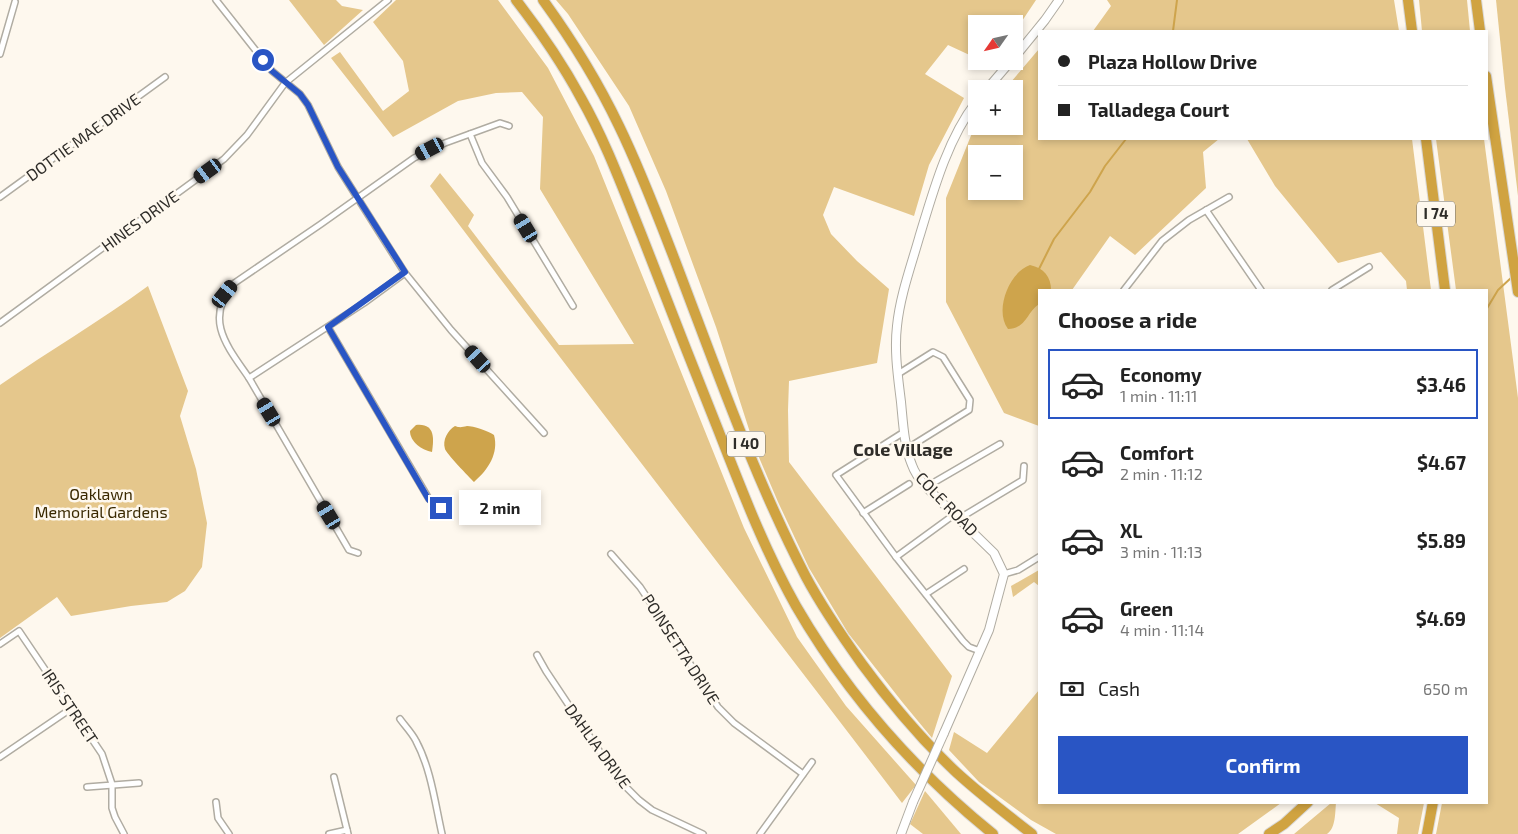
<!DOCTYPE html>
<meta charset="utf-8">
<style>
body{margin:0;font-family:"Exo 2",sans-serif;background:#f2f2f2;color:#222;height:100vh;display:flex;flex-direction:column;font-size:19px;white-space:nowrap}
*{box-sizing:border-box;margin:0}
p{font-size:16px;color:#767676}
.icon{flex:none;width:28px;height:28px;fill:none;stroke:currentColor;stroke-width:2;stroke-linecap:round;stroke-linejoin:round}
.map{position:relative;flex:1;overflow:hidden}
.side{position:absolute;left:1038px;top:289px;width:450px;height:515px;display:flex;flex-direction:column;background:#fff;border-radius:0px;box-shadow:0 2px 8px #0003}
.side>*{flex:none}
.hud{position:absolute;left:1038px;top:30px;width:450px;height:110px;border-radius:0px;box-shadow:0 2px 8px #0003;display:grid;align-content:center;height:110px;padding:0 20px;background:#fff}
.needle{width:32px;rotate:236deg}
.controls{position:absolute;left:968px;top:15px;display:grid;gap:10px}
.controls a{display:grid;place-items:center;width:55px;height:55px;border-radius:0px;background:#fff;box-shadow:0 2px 8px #0003;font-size:25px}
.end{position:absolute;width:22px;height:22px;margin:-11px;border:6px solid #2955c4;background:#fff;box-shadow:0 0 0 2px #fff}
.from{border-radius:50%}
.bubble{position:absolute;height:35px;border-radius:0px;background:#fff;box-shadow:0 2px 8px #0003;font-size:16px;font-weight:700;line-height:35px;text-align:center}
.car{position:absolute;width:15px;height:30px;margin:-15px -8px;border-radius:6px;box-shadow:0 0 4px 1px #0007;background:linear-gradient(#222 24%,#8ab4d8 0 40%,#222 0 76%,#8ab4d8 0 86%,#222 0)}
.hud b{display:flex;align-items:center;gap:18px;height:48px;font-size:19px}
.hud b+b{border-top:1px solid #e0e0e0}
.hud i{width:12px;height:12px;background:#222}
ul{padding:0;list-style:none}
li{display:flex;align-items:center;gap:15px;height:70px;margin:0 10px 8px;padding:0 10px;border:2px solid transparent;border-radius:0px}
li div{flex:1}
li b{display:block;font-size:19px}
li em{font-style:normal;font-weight:700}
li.selected{border-color:#2955c4}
li>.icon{width:45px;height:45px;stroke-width:1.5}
h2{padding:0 20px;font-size:22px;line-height:60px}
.pay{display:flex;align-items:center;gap:12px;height:55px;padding:0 20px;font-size:19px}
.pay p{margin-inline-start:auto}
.primary-button{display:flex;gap:10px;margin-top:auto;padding:10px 20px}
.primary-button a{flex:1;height:58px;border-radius:0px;background:#2955c4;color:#fff;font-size:20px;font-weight:700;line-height:58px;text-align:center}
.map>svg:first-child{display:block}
.green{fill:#e5c78c;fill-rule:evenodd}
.water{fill:#cea44c}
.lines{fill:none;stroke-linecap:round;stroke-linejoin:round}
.stream{stroke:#cea44c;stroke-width:2}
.street-casing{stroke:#b0aca2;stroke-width:8}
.secondary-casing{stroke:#b0aca2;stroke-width:10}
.highway-casing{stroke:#dad9d8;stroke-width:12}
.street{stroke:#fff;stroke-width:5}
.secondary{stroke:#fff;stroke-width:8}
.highway{stroke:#d0a341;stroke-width:10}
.secondary-bridge-casing{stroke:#b0aca2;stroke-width:10;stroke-linecap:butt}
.secondary-bridge{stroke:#fff;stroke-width:8}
.route{stroke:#2955c4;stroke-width:6}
.labels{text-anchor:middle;stroke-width:5;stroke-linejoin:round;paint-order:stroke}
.shield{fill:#fef8ee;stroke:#6d6a64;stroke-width:1}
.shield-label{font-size:15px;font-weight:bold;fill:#2f2d29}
.street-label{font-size:16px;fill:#2f2d29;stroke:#fef8ee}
.park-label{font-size:16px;fill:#3a2901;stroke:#fef8ee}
.neighbourhood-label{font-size:18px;font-weight:bold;fill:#2f2d29;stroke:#fef8ee}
</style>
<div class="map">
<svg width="1518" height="834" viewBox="0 0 1518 834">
<rect width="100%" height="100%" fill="#fef8ee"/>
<g class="green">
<path d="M 289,0 L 336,0 L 342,6 L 363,10 L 324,45 Z"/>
<path d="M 396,0 L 498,0 L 548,68 L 594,156 L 744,528 L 797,637 L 846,706 L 916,785 L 902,803 C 745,597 586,393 430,186 L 440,173 L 474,215 L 468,226 L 559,345 L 634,344 L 540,189 L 543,117 L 522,92 L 496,93 L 458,101 L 393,137 L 331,58 L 340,52 L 383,111 L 409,91 L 403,61 L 373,22 Z"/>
<path d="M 556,0 L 1036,0 L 1014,33 L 1014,24 L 976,24 L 976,58 L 948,45 L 925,74 L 964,98 L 929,165 L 914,216 L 834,187 L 823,215 L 831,234 L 857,261 L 889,289 L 877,363 L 789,381 L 788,410 L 789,462 L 952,676 L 932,738 L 903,703 L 848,633 L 809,568 L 778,502 L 755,448 L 716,327 L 666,191 L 629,106 L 568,14 Z"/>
<path d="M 1107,0 L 1394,0 L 1399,31 L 1093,31 L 1111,6 Z"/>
<path d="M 1419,0 L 1467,0 L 1470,31 L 1422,31 Z"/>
<path d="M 1496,0 L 1518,0 L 1518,196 L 1505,88 Z"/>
<path d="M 1039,49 L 1039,139 L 1219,139 L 1203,152 L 1206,188 L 1135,255 L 1110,236 L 1072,290 L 1039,290 L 1039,426 L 1004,413 L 946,302 L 946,198 L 976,123 L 976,126 L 1014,126 L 1014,89 L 1005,89 ZM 976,154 L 1014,154 L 1014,191 L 976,191 Z"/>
<path d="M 1247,139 L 1412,139 L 1431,290 L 1407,290 L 1406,281 L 1381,252 L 1338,263 L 1275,186 Z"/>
<path d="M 1436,139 L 1484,139 L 1518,398 L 1518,834 L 1436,834 L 1442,803 L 1486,802 L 1486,290 L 1456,290 Z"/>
<path d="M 148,286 L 188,391 L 180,416 L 196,469 L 207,523 L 202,567 L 185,591 L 167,602 L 131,606 L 71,616 L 57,597 L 0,638 L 0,385 C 49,351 100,321 148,286 Z"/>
<path d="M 1039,570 L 1039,586 L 1034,582 L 1013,597 L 1011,586 Z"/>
<path d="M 1039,690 L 1039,802 L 1281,803 L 1238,834 L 1056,834 L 1031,820 L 979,782 L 949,750 L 954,732 L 987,753 Z"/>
<path d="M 925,791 L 961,834 L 923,834 L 910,824 Z"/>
<path d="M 1331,803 L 1336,803 C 1335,812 1336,828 1327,834 L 1294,834 Z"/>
<path d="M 1375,803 L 1424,803 L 1418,834 L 1397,834 L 1399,818 Z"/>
</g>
<g class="water">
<path d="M 1030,265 C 1044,268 1051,277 1051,290 L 1039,290 L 1039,304 C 1026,313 1027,328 1008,329 C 994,311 1009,272 1030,265 Z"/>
<path d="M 416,425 C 435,423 434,438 432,452 C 422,450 410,442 410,431 Z"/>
<path d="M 455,426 C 460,428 462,427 467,426 C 473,426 489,431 494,435 C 499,453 488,470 475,481 L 474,482 C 470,478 445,452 445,449 C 442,440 448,430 455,426 Z"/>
</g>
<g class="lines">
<g class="stream">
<path d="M 1173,31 L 1177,0"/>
<path d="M 1039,269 L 1054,239 L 1090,192 L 1105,166 L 1126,139"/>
<path d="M 1486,310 L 1498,290 L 1512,277"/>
</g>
<defs>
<g id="street">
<path d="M 216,0 L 272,71 L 300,94 L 308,105 L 338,167 L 405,273 L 451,330 L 544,433"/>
<path d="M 0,54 L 15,2"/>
<path d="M 470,134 L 482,163 L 507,197 L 573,306"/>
<path d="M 0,197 L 165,77"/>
<path d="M 1206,210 L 1261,290"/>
<path d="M 1124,290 L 1162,241 L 1189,220 L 1229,197"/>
<path d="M 1332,290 L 1369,267"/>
<path d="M 0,323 L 224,159 L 247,135 L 285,83 L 388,0"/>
<path d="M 328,327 L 429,499 L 441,509"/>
<path d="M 898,374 L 933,352 L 943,357 L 970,400 L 969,410 L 908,448"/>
<path d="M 249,378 L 364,303 L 405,273"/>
<path d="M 904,432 L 836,475 L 896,557 L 963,641 L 969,647 L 980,651"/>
<path d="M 926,487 L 1000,444"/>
<path d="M 863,513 L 909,484"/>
<path d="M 960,518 L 1023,480 L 1024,466"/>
<path d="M 358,553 L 349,550 L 249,378 C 227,346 204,320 233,284 L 321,224 L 414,158 L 445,143 L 500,123 L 509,126"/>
<path d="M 611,554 L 640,587 L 652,605 L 718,707 L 734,723 L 803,774"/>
<path d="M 896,557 L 955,514"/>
<path d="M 1004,574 L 1018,570 L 1039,557"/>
<path d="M 926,594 L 964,569"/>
<path d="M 0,644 L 19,631 L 102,754 L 112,784 L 112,808 L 115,817 L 124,834"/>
<path d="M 537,655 L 546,671 L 618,779 L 639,800 L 652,810 L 703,834"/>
<path d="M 400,719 C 405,726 412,733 416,741 C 431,769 435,803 442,834"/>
<path d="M 0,757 L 72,708"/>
<path d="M 334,777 L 348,834"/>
<path d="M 87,787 L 139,783"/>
<path d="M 216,802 L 218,818 L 229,834"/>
<path d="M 329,834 L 347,830"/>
<path d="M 760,834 L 812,762"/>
</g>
<g id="secondary">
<path d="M 1014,58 L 1045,20 L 1059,0"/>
<path d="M 987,89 L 1011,61"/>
<path d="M 944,733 L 989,630 L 1004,574 L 994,553 L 926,487 C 920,480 915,474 912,465 C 904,446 903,422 901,402 C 898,377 894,351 897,326 C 900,296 911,266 919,238 C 933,192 947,140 976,102"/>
<path d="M 901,834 L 913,802"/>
</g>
<g id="highway">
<path d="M 516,0 C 540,31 562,63 581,98 C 606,142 623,189 642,236 C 667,301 693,367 719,432 C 742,491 765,551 796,606 C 847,694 914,770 993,834"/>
<path d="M 543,0 C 572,40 598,82 619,126 C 640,169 657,214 674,258 C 715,365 753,475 806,577 C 822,607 842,636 862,664 C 890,702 921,739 956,772 C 980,794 1006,814 1032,834"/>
<path d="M 1408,0 L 1412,31"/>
<path d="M 1476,0 L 1480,31"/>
<path d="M 1486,76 L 1518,292"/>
<path d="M 1426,139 L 1445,290"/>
<path d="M 1269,834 L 1284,824 L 1308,802"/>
<path d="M 1427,834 L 1433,802"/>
</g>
</defs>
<use href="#street" class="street-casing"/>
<use href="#secondary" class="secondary-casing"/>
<use href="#highway" class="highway-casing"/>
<use href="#street" class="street"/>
<use href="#secondary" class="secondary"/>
<use href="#highway" class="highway"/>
<defs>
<path id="secondary-bridge" d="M 913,802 L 944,733"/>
</defs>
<use href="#secondary-bridge" class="secondary-bridge-casing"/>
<use href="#secondary-bridge" class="secondary-bridge"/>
</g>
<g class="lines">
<path class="route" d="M 263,60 L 272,71 L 300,94 L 308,105 L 338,167 L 405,272 L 328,327 L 429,500 L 441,508"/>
</g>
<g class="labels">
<g class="shield">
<rect x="1417" y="201.5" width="38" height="25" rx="4"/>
<rect x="727" y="431.5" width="38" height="25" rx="4"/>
</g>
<g class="shield-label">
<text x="1436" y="219">I 74</text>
<text x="746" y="449">I 40</text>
</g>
<g class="street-label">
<text transform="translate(83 137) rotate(-36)" y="6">DOTTIE MAE DRIVE</text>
<text transform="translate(140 221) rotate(-36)" y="6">HINES DRIVE</text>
<text transform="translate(947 504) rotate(46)" y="6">COLE ROAD</text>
<text transform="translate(681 649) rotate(57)" y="6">POINSETTA DRIVE</text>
<text transform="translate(70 706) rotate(56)" y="6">IRIS STREET</text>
<text transform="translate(598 746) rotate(54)" y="6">DAHLIA DRIVE</text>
</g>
<g class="park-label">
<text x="101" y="500">Oaklawn<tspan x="101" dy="18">Memorial Gardens</tspan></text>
</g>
<g class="neighbourhood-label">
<text x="903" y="456">Cole Village</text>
</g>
</g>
</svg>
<div class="controls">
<a><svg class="needle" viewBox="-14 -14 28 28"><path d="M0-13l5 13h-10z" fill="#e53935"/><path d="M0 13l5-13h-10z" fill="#767676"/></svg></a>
<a>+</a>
<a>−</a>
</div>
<i class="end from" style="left:263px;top:60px"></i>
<i class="end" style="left:441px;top:508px"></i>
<div class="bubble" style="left:459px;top:490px;width:82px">2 min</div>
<i class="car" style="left:430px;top:149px;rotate:242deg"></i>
<i class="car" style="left:208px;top:171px;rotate:234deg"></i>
<i class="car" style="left:526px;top:228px;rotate:329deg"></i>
<i class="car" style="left:225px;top:294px;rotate:39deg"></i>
<i class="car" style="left:478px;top:359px;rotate:318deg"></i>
<i class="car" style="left:269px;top:412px;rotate:329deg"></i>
<i class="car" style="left:329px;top:515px;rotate:329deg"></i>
<div class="hud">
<b><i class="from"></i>Plaza Hollow Drive</b>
<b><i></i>Talladega Court</b>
</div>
<section class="side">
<h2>Choose a ride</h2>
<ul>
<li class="selected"><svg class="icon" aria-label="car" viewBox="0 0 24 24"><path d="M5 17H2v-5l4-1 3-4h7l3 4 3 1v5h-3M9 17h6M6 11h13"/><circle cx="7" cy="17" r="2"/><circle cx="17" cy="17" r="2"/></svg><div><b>Economy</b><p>1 min · 11:11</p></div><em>$3.46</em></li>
<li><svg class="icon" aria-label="car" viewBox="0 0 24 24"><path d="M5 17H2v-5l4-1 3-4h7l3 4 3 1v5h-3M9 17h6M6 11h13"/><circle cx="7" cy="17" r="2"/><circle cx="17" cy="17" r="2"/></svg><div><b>Comfort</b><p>2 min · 11:12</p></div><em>$4.67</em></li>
<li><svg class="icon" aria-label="car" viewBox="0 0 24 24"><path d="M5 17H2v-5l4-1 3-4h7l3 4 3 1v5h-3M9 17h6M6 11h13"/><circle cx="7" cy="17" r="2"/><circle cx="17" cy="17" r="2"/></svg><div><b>XL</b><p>3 min · 11:13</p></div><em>$5.89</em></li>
<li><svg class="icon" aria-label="car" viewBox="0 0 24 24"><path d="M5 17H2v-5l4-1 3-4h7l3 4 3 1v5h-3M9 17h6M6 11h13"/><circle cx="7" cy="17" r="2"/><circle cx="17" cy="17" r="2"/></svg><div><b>Green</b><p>4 min · 11:14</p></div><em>$4.69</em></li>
</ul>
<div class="pay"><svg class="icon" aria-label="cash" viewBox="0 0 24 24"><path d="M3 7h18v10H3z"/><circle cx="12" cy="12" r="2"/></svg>Cash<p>650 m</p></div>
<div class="primary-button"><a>Confirm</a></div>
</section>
</div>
